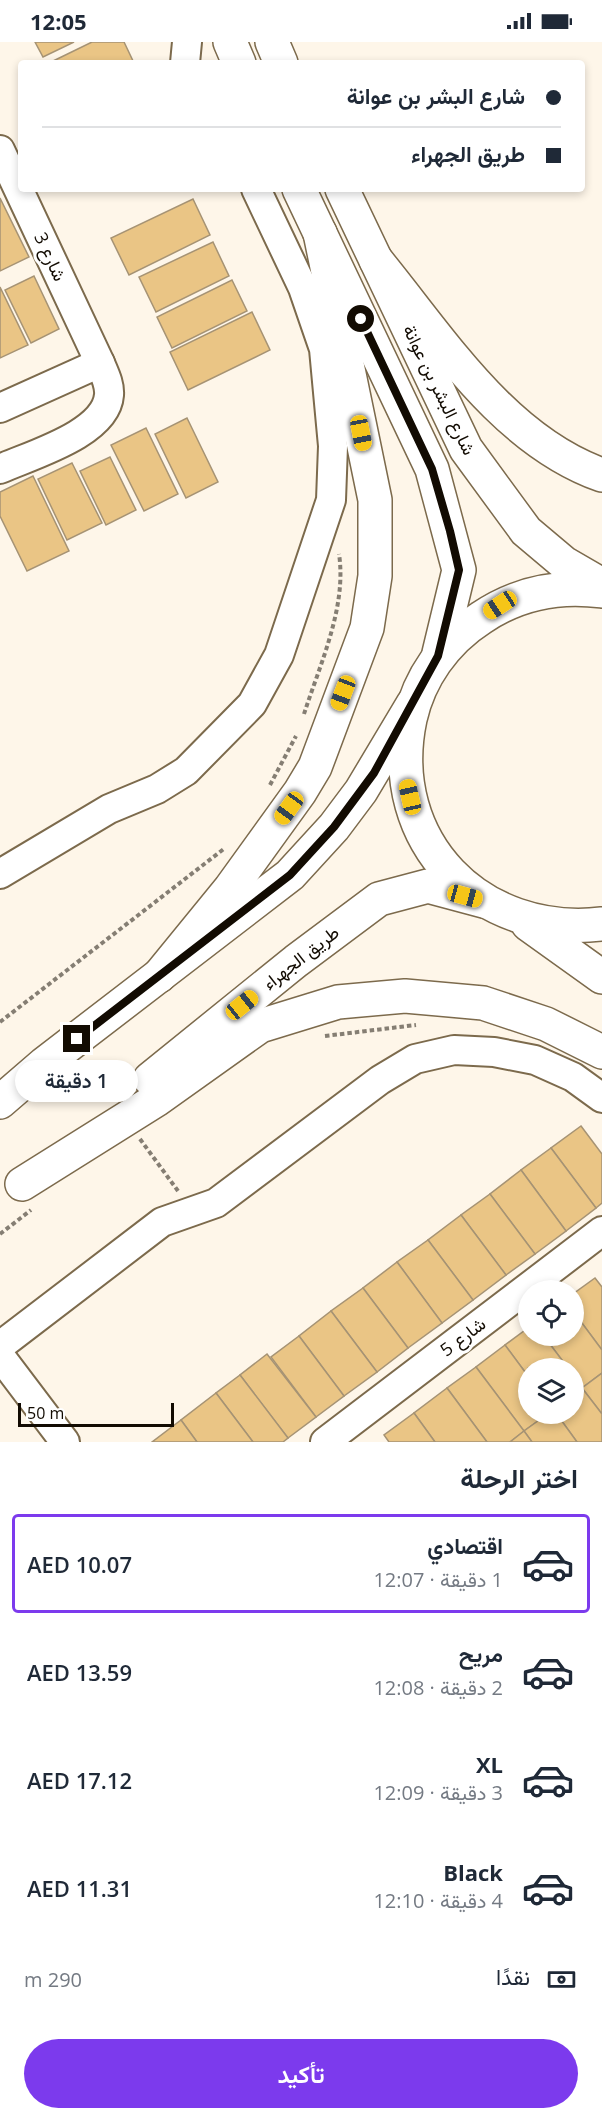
<!DOCTYPE html>
<html lang="ar">
<meta charset="utf-8">
<style>
body{margin:0;font-family:"Open Sans",Vazirmatn,sans-serif;background:#f6f6f7;color:#1f2937;direction:rtl;height:100vh;display:flex;flex-direction:column;font-size:22px;white-space:nowrap}
*{box-sizing:border-box;margin:0}
p{font-size:20px;color:#747a83}
.icon{flex:none;width:33px;height:33px;fill:none;stroke:currentColor;stroke-width:2;stroke-linecap:round;stroke-linejoin:round}
.map{position:relative;height:1400px;overflow:hidden;direction:ltr}
.drawer{display:flex;flex-direction:column;background:#fff;flex:1}
.drawer>*{flex:none}
.top-card{position:absolute;left:18px;top:18px;width:567px;height:132px;border-radius:6px;box-shadow:0 3px 9px #0003;direction:rtl;display:grid;align-content:center;height:132px;padding:0 24px;background:#fff}
.tools{position:absolute;left:518px;top:1238px;display:grid;gap:12px}
.tools a{display:grid;place-items:center;width:66px;height:66px;border-radius:50%;background:#fff;box-shadow:0 3px 9px #0003;font-size:30px}
.scale{position:absolute;left:18px;bottom:15px;width:156px;box-sizing:border-box;padding-left:6px;border:3px solid #120b02;border-top:0;font-size:16px;line-height:21px;white-space:nowrap;color:#120b02;-webkit-text-stroke:4px #fff;paint-order:stroke}
.end{position:absolute;width:27px;height:27px;margin:-14px;border:8px solid #120b02;background:#fff;box-shadow:0 0 0 3px #fff}
.from{border-radius:50%}
.bubble{position:absolute;height:42px;border-radius:21px;background:#fff;box-shadow:0 3px 9px #0003;font-size:20px;font-weight:600;line-height:42px;text-align:center;direction:rtl}
.car{position:absolute;width:18px;height:36px;margin:-18px -9px;border-radius:8px;box-shadow:0 0 4px 2px #0007;background:linear-gradient(#f5c518 24%,#345 0 40%,#f5c518 0 76%,#345 0 86%,#f5c518 0)}
.top-card b{display:flex;align-items:center;gap:21px;height:57px;font-size:22px}
.top-card b+b{border-top:2px solid #e0e1e3}
.top-card i{width:15px;height:15px;background:#1f2937}
ul{padding:0;list-style:none}
li{display:flex;align-items:center;gap:18px;height:99px;margin:0 12px 9px;padding:0 12px;border:3px solid transparent;border-radius:6px}
li div{flex:1}
li b{display:block;font-size:22px}
li em{font-style:normal;font-weight:600}
li.current{border-color:#7c3aed}
li>.icon{width:54px;height:54px;stroke-width:1.5}
h2{padding:0 24px;font-size:27px;line-height:72px}
.pay{display:flex;align-items:center;gap:15px;height:66px;padding:0 24px;font-size:22px}
.pay p{margin-inline-start:auto}
.cta{display:flex;gap:12px;margin-top:auto;padding:12px 24px}
.cta a{flex:1;height:69px;border-radius:36px;background:#7c3aed;color:#fff;font-size:24px;font-weight:600;line-height:69px;text-align:center}
.status{display:flex;justify-content:space-between;align-items:center;height:42px;padding:0 30px;background:#fff;direction:ltr}
.status svg{height:16px;fill:currentColor}
.map>svg:first-child{display:block}
.building{fill:#eac585;stroke:#a69374;stroke-width:1.5}
.lines{fill:none;stroke-linecap:round;stroke-linejoin:round}
.minor-casing{stroke:#7c6a4c;stroke-width:32}
.major-casing{stroke:#7c6a4c;stroke-width:36}
.highway-casing{stroke:#7c6a4c;stroke-width:36}
.path{stroke:#857e73;stroke-width:4;stroke-dasharray:4.5 3;stroke-linecap:butt}
.minor{stroke:#fff;stroke-width:28}
.major{stroke:#fff;stroke-width:33}
.highway{stroke:#fff;stroke-width:33}
.route{stroke:#120b02;stroke-width:8}
.labels{text-anchor:middle;stroke-width:6;stroke-linejoin:round;paint-order:stroke}
.street-label{font-size:18px;fill:#120b02;stroke:#fff}
</style>
<div class="status"><b>12:05</b><svg viewBox="0 0 49 12"><path d="M0 12V9h3v3zM5 12V6h3v6zM10 12V3h3v9zM15 12V0h3v12zM26 1h20v11H26zM47 4h2v5h-2z"/></svg></div>
<div class="map">
<svg width="602" height="1400" viewBox="0 0 602 1400">
<rect width="100%" height="100%" fill="#fef6e9"/>
<g class="building">
<path d="M 35,0 L 74,0 L 43,15 Z"/>
<path d="M 92,0 L 124,0 L 134,21 L 49,21 Z"/>
<path d="M 0,156 L 29,215 L 0,229 Z"/>
<path d="M 193,157 L 210,193 L 129,233 L 111,196 Z"/>
<path d="M 213,200 L 229,234 L 156,270 L 139,235 Z"/>
<path d="M 34,234 L 59,287 L 31,301 L 5,248 Z"/>
<path d="M 232,238 L 247,269 L 172,306 L 157,275 Z"/>
<path d="M 0,245 L 28,303 L 0,316 Z"/>
<path d="M 252,270 L 270,308 L 188,348 L 170,310 Z"/>
<path d="M 187,376 L 218,440 L 186,456 L 155,392 Z"/>
<path d="M 146,386 L 178,452 L 144,469 L 111,403 Z"/>
<path d="M 110,415 L 136,468 L 106,483 L 80,429 Z"/>
<path d="M 72,421 L 102,481 L 67,498 L 38,437 Z"/>
<path d="M 33,434 L 69,509 L 27,529 L 0,474 L 0,450 Z"/>
<path d="M 581,1084 L 602,1112 L 602,1161 L 596,1166 L 551,1106 Z"/>
<path d="M 551,1106 L 596,1166 L 566,1189 L 521,1128 Z"/>
<path d="M 521,1128 L 566,1189 L 535,1212 L 490,1152 Z"/>
<path d="M 490,1152 L 535,1212 L 506,1233 L 461,1173 Z"/>
<path d="M 461,1173 L 506,1233 L 473,1258 L 428,1198 Z"/>
<path d="M 428,1198 L 473,1258 L 442,1281 L 397,1220 Z"/>
<path d="M 397,1220 L 442,1281 L 408,1306 L 363,1246 Z"/>
<path d="M 595,1236 L 602,1245 L 602,1308 L 573,1269 L 573,1252 Z"/>
<path d="M 363,1246 L 408,1306 L 377,1330 L 331,1269 Z"/>
<path d="M 331,1269 L 377,1330 L 344,1354 L 299,1294 Z"/>
<path d="M 573,1269 L 602,1308 L 602,1331 L 582,1346 L 573,1333 L 573,1326 L 568,1326 L 543,1293 L 573,1293 Z"/>
<path d="M 528,1286 L 528,1293 L 543,1293 L 568,1326 L 528,1326 L 528,1334 L 505,1303 Z"/>
<path d="M 299,1294 L 344,1354 L 316,1375 L 271,1315 Z"/>
<path d="M 505,1303 L 528,1334 L 528,1371 L 549,1371 L 524,1389 L 476,1325 Z"/>
<path d="M 267,1312 L 316,1375 L 288,1396 L 240,1333 Z"/>
<path d="M 476,1325 L 524,1389 L 510,1400 L 487,1400 L 447,1346 Z"/>
<path d="M 602,1331 L 602,1372 L 582,1346 Z"/>
<path d="M 240,1333 L 288,1396 L 283,1400 L 253,1400 L 216,1351 Z"/>
<path d="M 573,1333 L 582,1346 L 573,1353 Z"/>
<path d="M 447,1346 L 487,1400 L 435,1400 L 414,1371 Z"/>
<path d="M 582,1346 L 602,1372 L 602,1400 L 577,1400 L 556,1371 L 573,1371 L 573,1353 Z"/>
<path d="M 216,1351 L 253,1400 L 197,1400 L 181,1378 Z"/>
<path d="M 414,1371 L 435,1400 L 389,1400 L 384,1393 Z"/>
<path d="M 549,1371 L 556,1371 L 577,1400 L 532,1400 L 524,1389 Z"/>
<path d="M 181,1378 L 197,1400 L 152,1400 Z"/>
<path d="M 524,1389 L 532,1400 L 510,1400 Z"/>
</g>
<g class="lines">
<defs>
<g id="minor">
<path d="M 185,21 L 187,0"/>
<path d="M 0,108 L 100,321 C 104,331 110,342 109,353 C 106,392 31,413 0,427"/>
<path d="M 0,366 L 100,321"/>
<path d="M 0,832 L 109,767 L 157,747 L 186,729 L 252,662 L 279,613 L 331,458 L 333,404 L 324,307 L 303,246 L 256,147"/>
<path d="M 0,1304 L 162,1180 L 216,1161 L 380,1038 L 415,1017 L 454,1008 L 494,1010 L 535,1018 L 573,1035 L 602,1056"/>
<path d="M 0,1314 L 65,1400"/>
<path d="M 325,1400 L 602,1189"/>
</g>
<g id="major">
<path d="M 230,0 L 239,21"/>
<path d="M 272,0 L 281,21"/>
<path d="M 299,147 L 432,427 L 459,528 L 439,611"/>
<path d="M 342,147 L 466,407 L 526,489 L 564,521 L 602,543"/>
<path d="M 602,549 C 558,543 518,551 481,576 C 445,599 419,636 410,677 C 384,800 480,896 602,882"/>
<path d="M 528,882 L 602,935"/>
</g>
<g id="highway">
<path d="M 376,218 C 440,296 503,398 602,433"/>
<path d="M 159,934 L 230,847 L 300,750 L 315,725 L 367,586 L 375,534 L 375,458 L 320,191"/>
<path d="M 150,1037 L 296,919 L 379,857 L 428,844 L 484,859"/>
<path d="M 0,1060 L 44,1022 L 290,833 L 334,785 L 361,749 L 413,662"/>
<path d="M 22,1142 L 156,1058 L 260,984 L 338,960 L 405,954 L 483,961 L 546,982 L 602,1010"/>
</g>
</defs>
<use href="#minor" class="minor-casing"/>
<use href="#major" class="major-casing"/>
<use href="#highway" class="highway-casing"/>
<g class="path">
<path d="M 304,672 C 320,622 347,565 339,512"/>
<path d="M 270,743 L 296,694"/>
<path d="M 0,980 L 225,806"/>
<path d="M 325,994 L 416,983"/>
<path d="M 140,1097 L 178,1149"/>
<path d="M 0,1192 L 31,1168"/>
</g>
<use href="#minor" class="minor"/>
<use href="#major" class="major"/>
<use href="#highway" class="highway"/>
</g>
<g class="lines">
<path class="route" d="M 77,997 L 290,833 L 334,785 L 374,731 L 438,614 L 459,528 L 450,489 L 432,427 L 361,277"/>
</g>
<g class="labels">
<g class="street-label">
<text transform="translate(50 215) rotate(65)" y="6">شارع 3</text>
<text transform="translate(439 348) rotate(64)" y="6">شارع البشر بن عوانة</text>
<text transform="translate(301 916) rotate(-38)" y="6">طريق الجهراء</text>
<text transform="translate(463 1295) rotate(-37)" y="6">شارع 5</text>
</g>
</g>
</svg>
<div class="tools">
<a><svg class="icon" aria-label="locate" viewBox="0 0 24 24"><circle cx="12" cy="12" r="6"/><path d="M12 2v4M12 18v4M2 12h4M18 12h4"/></svg></a>
<a><svg class="icon" aria-label="layers" viewBox="0 0 24 24"><path d="M12 4l9 5-9 5-9-5zM3 14l9 5 9-5"/></svg></a>
</div>
<div class="scale">50 m</div>
<i class="end from" style="left:361px;top:277px"></i>
<i class="end" style="left:77px;top:997px"></i>
<div class="bubble" style="left:15px;top:1018px;width:123px">1 دقيقة</div>
<i class="car" style="left:361px;top:391px;rotate:169deg"></i>
<i class="car" style="left:500px;top:563px;rotate:237deg"></i>
<i class="car" style="left:343px;top:651px;rotate:201deg"></i>
<i class="car" style="left:410px;top:755px;rotate:347deg"></i>
<i class="car" style="left:289px;top:766px;rotate:216deg"></i>
<i class="car" style="left:465px;top:854px;rotate:105deg"></i>
<i class="car" style="left:242px;top:963px;rotate:51deg"></i>
<div class="top-card">
<b><i class="from"></i>شارع البشر بن عوانة</b>
<b><i></i>طريق الجهراء</b>
</div>
</div>
<section class="drawer">
<h2>اختر الرحلة</h2>
<ul>
<li class="current"><svg class="icon" aria-label="car" viewBox="0 0 24 24"><path d="M5 17H2v-5l4-1 3-4h7l3 4 3 1v5h-3M9 17h6M6 11h13"/><circle cx="7" cy="17" r="2"/><circle cx="17" cy="17" r="2"/></svg><div><b>اقتصادي</b><p>1 دقيقة · 12:07</p></div><em>AED 10.07</em></li>
<li><svg class="icon" aria-label="car" viewBox="0 0 24 24"><path d="M5 17H2v-5l4-1 3-4h7l3 4 3 1v5h-3M9 17h6M6 11h13"/><circle cx="7" cy="17" r="2"/><circle cx="17" cy="17" r="2"/></svg><div><b>مريح</b><p>2 دقيقة · 12:08</p></div><em>AED 13.59</em></li>
<li><svg class="icon" aria-label="car" viewBox="0 0 24 24"><path d="M5 17H2v-5l4-1 3-4h7l3 4 3 1v5h-3M9 17h6M6 11h13"/><circle cx="7" cy="17" r="2"/><circle cx="17" cy="17" r="2"/></svg><div><b>XL</b><p>3 دقيقة · 12:09</p></div><em>AED 17.12</em></li>
<li><svg class="icon" aria-label="car" viewBox="0 0 24 24"><path d="M5 17H2v-5l4-1 3-4h7l3 4 3 1v5h-3M9 17h6M6 11h13"/><circle cx="7" cy="17" r="2"/><circle cx="17" cy="17" r="2"/></svg><div><b>Black</b><p>4 دقيقة · 12:10</p></div><em>AED 11.31</em></li>
</ul>
<div class="pay"><svg class="icon" aria-label="cash" viewBox="0 0 24 24"><path d="M3 7h18v10H3z"/><circle cx="12" cy="12" r="2"/></svg>نقدًا<p>290 m</p></div>
<div class="cta"><a>تأكيد</a></div>
</section>
